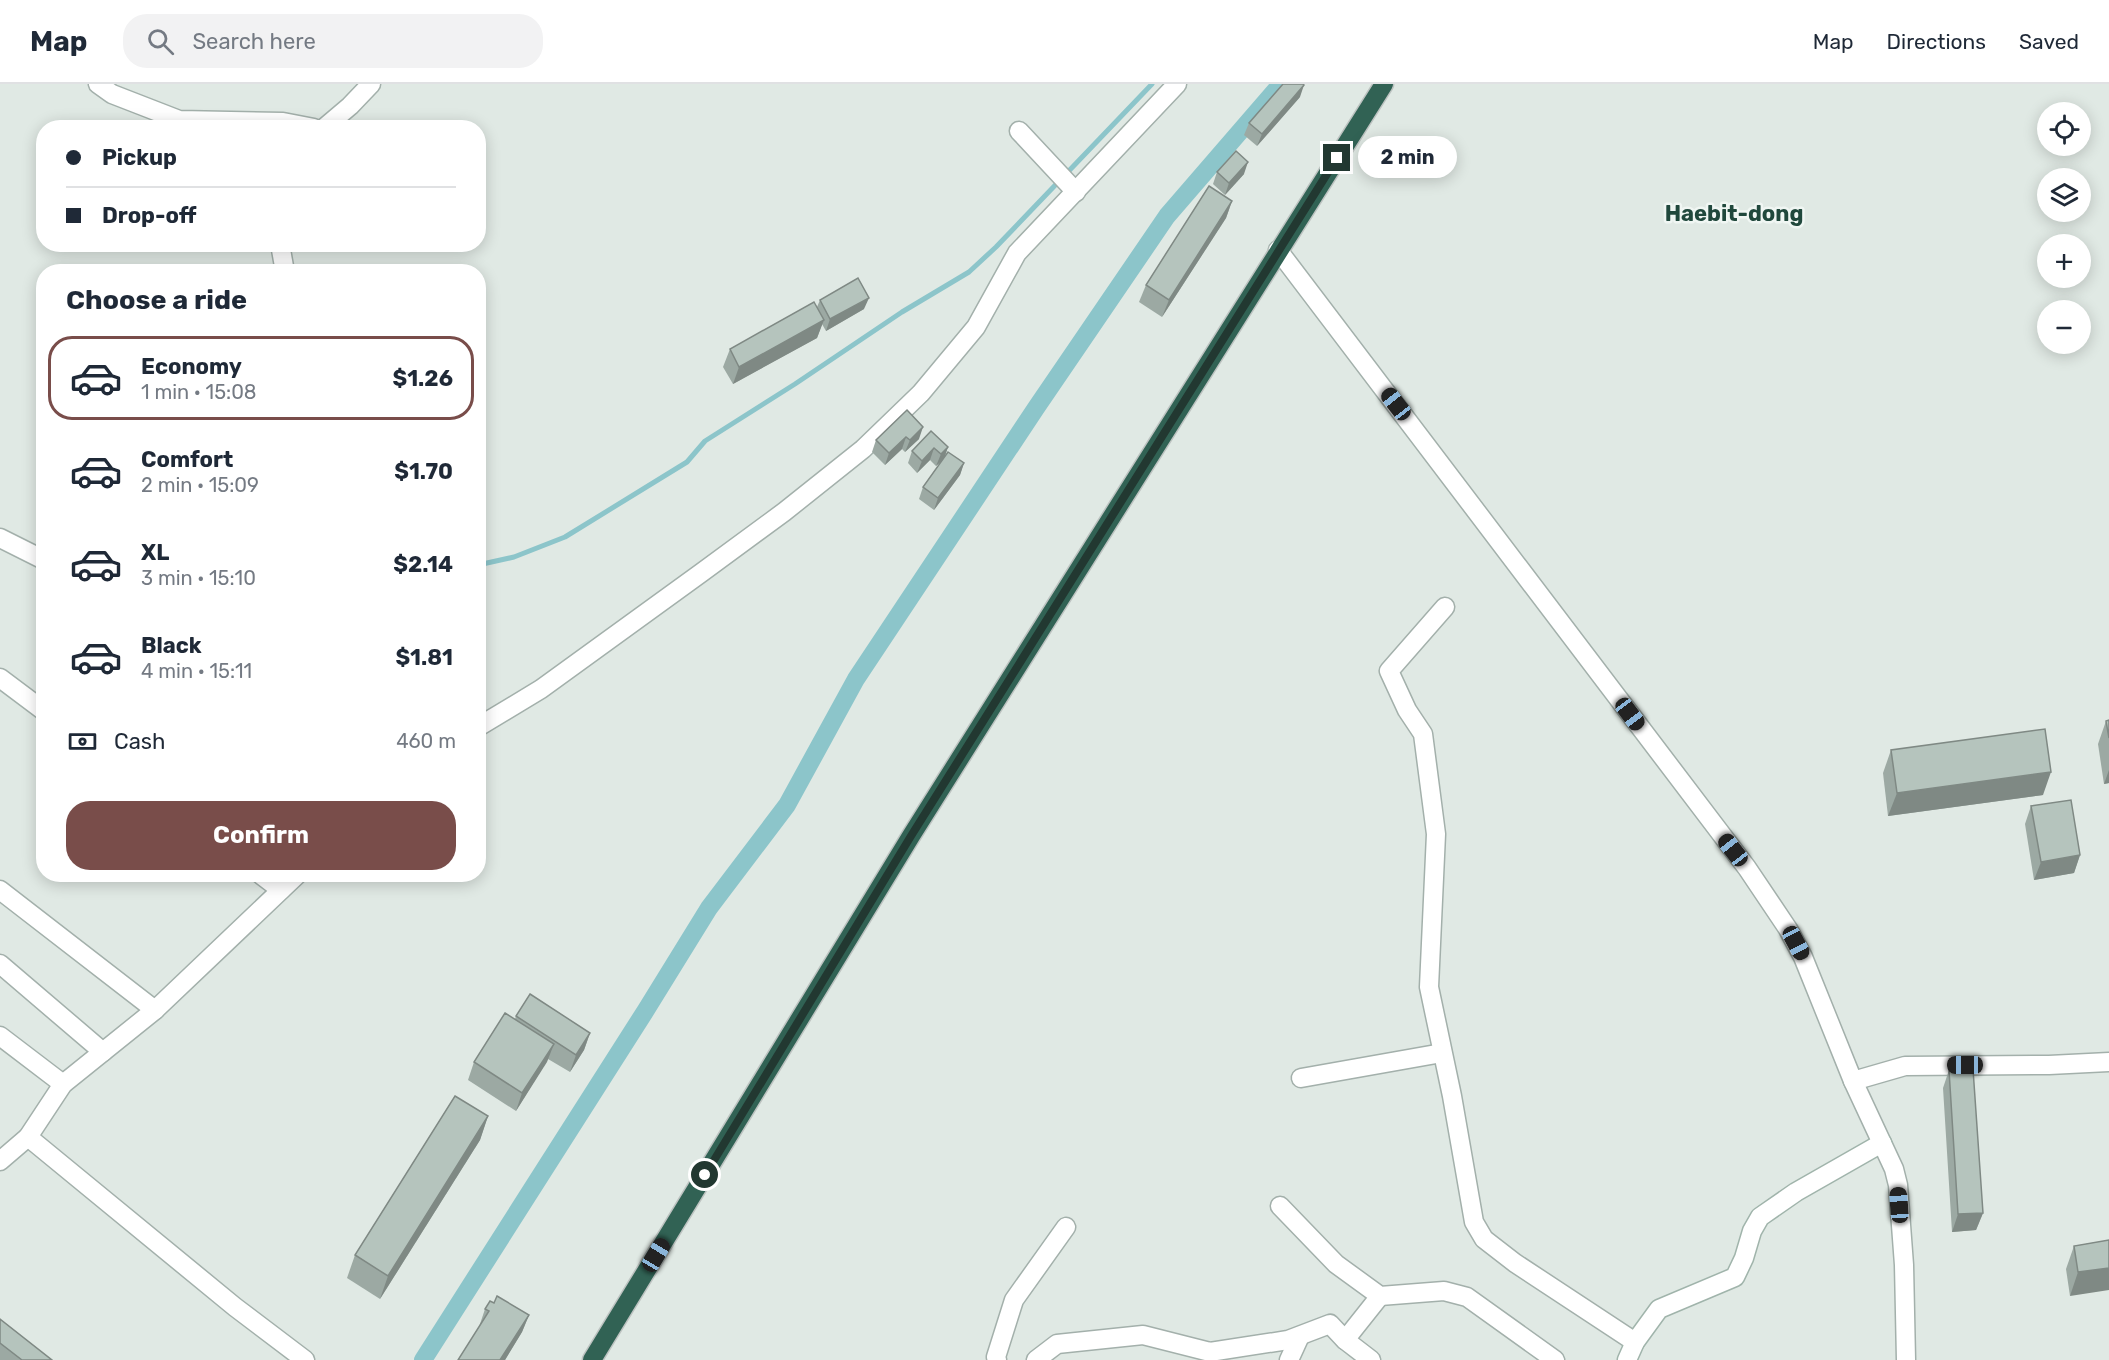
<!DOCTYPE html>
<meta charset="utf-8">
<style>
body{margin:0;font-family:Rubik,sans-serif;background:#f2f2f3;color:#1f2937;height:100vh;display:flex;flex-direction:column;font-size:22px;white-space:nowrap}
*{box-sizing:border-box;margin:0}
p{font-size:20px;color:#747a83}
.icon{flex:none;width:33px;height:33px;fill:none;stroke:currentColor;stroke-width:2;stroke-linecap:round;stroke-linejoin:round}
.map{position:relative;flex:1;overflow:hidden}
.sheet{position:absolute;left:36px;top:180px;width:450px;height:618px;display:flex;flex-direction:column;background:#fff;border-radius:24px;box-shadow:0 3px 15px #0003}
.sheet>*{flex:none}
.top-card{position:absolute;left:36px;top:36px;width:450px;height:132px;border-radius:24px;box-shadow:0 3px 15px #0003;display:grid;align-content:center;height:132px;padding:0 30px;background:#fff}
.buttons{position:absolute;left:2037px;top:18px;display:grid;gap:12px}
.buttons a{display:grid;place-items:center;width:54px;height:54px;border-radius:50%;background:#fff;box-shadow:0 3px 15px #0003;font-size:30px}
.end{position:absolute;width:27px;height:27px;margin:-14px;border:8px solid #223831;background:#fff;box-shadow:0 0 0 3px #fff}
.from{border-radius:50%}
.bubble{position:absolute;height:42px;border-radius:21px;background:#fff;box-shadow:0 3px 15px #0003;font-size:20px;font-weight:700;line-height:42px;text-align:center}
.car{position:absolute;width:18px;height:36px;margin:-18px -9px;border-radius:8px;box-shadow:0 0 4px 2px #0007;background:linear-gradient(#222 24%,#8ab4d8 0 40%,#222 0 76%,#8ab4d8 0 86%,#222 0)}
.top-card b{display:flex;align-items:center;gap:21px;height:57px;font-size:22px}
.top-card b+b{border-top:2px solid #e0e1e3}
.top-card i{width:15px;height:15px;background:#1f2937}
ul{padding:0;list-style:none}
li{display:flex;align-items:center;gap:18px;height:84px;margin:0 12px 9px;padding:0 18px;border:3px solid transparent;border-radius:24px}
li div{flex:1}
li b{display:block;font-size:22px}
li em{font-style:normal;font-weight:700}
li.active{border-color:#794d4a}
li>.icon{width:54px;height:54px;stroke-width:1.5}
h2{padding:0 30px;font-size:27px;line-height:72px}
.pay{display:flex;align-items:center;gap:15px;height:66px;padding:0 30px;font-size:22px}
.pay p{margin-inline-start:auto}
.primary-button{display:flex;gap:12px;margin-top:auto;padding:12px 30px}
.primary-button a{flex:1;height:69px;border-radius:24px;background:#794d4a;color:#fff;font-size:24px;font-weight:700;line-height:69px;text-align:center}
header{display:flex;align-items:center;gap:36px;box-sizing:border-box;height:84px;padding:0 30px;background:#fff;border-bottom:2px solid #e0e1e3}
header strong{font-size:28px}
nav{display:flex;gap:33px;margin-inline-start:auto;font-size:21px}
.search{width:420px;height:54px;background:#f2f2f3;display:flex;align-items:center;gap:15px;box-sizing:border-box;padding:0 21px;border-radius:24px;color:#747a83;font-size:22px}
.map>svg:first-child{display:block}
.lines{fill:none;stroke-linecap:round;stroke-linejoin:round}
.stream{stroke:#8cc5ca;stroke-width:5}
.canal{stroke:#8cc5ca;stroke-width:18}
.street-casing{stroke:#a3b0ab;stroke-width:21}
.secondary-casing{stroke:#a0b4ab;stroke-width:21}
.highway-casing{stroke:#bdc3c1;stroke-width:21}
.street{stroke:#fff;stroke-width:18}
.secondary{stroke:#fff;stroke-width:18}
.highway{stroke:#316254;stroke-width:18}
.wall{fill:#9ca9a3}
.shaded-wall{fill:#7f8984}
.building{fill:#b5c4bd;stroke:#7f8984;stroke-width:1.5}
.route{stroke:#223831;stroke-width:8}
.labels{text-anchor:middle;stroke-width:5;stroke-linejoin:round;paint-order:stroke}
.neighbourhood-label{font-size:22px;font-weight:bold;fill:#20483c;stroke:#f0f6f3}
</style>
<header>
<strong>Map</strong>
<div class="search"><svg class="icon" aria-label="search" viewBox="0 0 24 24"><circle cx="10" cy="10" r="6"/><path d="M15 15l6 6"/></svg>Search here</div>
<nav><a>Map</a><a>Directions</a><a>Saved</a></nav>
</header>
<div class="map">
<svg width="2109" height="1276" viewBox="0 0 2109 1276">
<rect width="100%" height="100%" fill="#e0e9e4"/>
<g class="lines">
<path class="stream" d="M 478,481 L 514,473 L 565,453 L 687,378 L 705,357 L 795,300 L 902,228 L 969,188 L 996,163 L 1152,0"/>
<path class="canal" d="M 423,1276 L 646,926 L 709,824 L 787,721 L 856,595 L 1036,324 L 1167,132 L 1281,0"/>
<defs>
<g id="street">
<path d="M 98,0 L 112,10 L 179,36 L 283,38 L 314,44"/>
<path d="M 324,44 L 350,22 L 371,0"/>
<path d="M 1019,47 L 1076,108"/>
<path d="M 280,160 L 285,188"/>
<path d="M 1278,166 L 1747,784 L 1788,845 L 1803,873 L 1853,997 L 1894,1085 L 1898,1101 L 1904,1181 L 1906,1276"/>
<path d="M 0,454 L 44,476"/>
<path d="M 1445,523 L 1389,587 L 1407,626 L 1423,650 L 1436,750 L 1429,903 L 1452,1012 L 1474,1138 L 1484,1155 L 1515,1179 L 1635,1258"/>
<path d="M 0,594 L 44,627"/>
<path d="M 478,643 L 541,605 L 701,489 L 784,428 L 863,365 L 921,309 L 976,243 L 1017,169 L 1177,0"/>
<path d="M 260,790 L 281,806"/>
<path d="M 0,806 L 155,926"/>
<path d="M 0,880 L 103,968"/>
<path d="M 0,952 L 63,1000"/>
<path d="M 1301,994 L 1442,969"/>
<path d="M 1853,997 L 1905,982 L 2049,981 L 2109,978"/>
<path d="M 28,1053 L 235,1223 L 305,1276"/>
<path d="M 0,1077 L 28,1053 L 63,1000 L 155,926 L 298,790"/>
<path d="M 1280,1122 L 1336,1180 L 1380,1212 L 1444,1207 L 1467,1213 L 1555,1276"/>
<path d="M 1345,1256 L 1380,1212"/>
<path d="M 997,1276 L 996,1273 L 1014,1216 L 1066,1143"/>
<path d="M 1036,1276 L 1057,1260 L 1143,1251 L 1210,1268 L 1288,1256 L 1330,1240 L 1345,1256 L 1371,1276"/>
<path d="M 1289,1276 L 1300,1252"/>
</g>
<path id="secondary" d="M 1627,1276 L 1635,1258 L 1659,1225 L 1735,1193 L 1744,1174 L 1752,1147 L 1760,1133 L 1796,1108 L 1882,1059"/>
<path id="highway" d="M 592,1276 L 911,752 L 1384,0"/>
</defs>
<use href="#street" class="street-casing"/>
<use href="#secondary" class="secondary-casing"/>
<use href="#highway" class="highway-casing"/>
<use href="#street" class="street"/>
<use href="#secondary" class="secondary"/>
<use href="#highway" class="highway"/>
</g>
<g class="wall">
<path d="M 1300,13 L 1257,62 L 1244,51 L 1249,39 Z"/>
<path d="M 1217,88 L 1244,90 L 1225,111 L 1213,100 Z"/>
<path d="M 1232,117 L 1226,134 L 1162,233 L 1139,218 L 1146,201 Z"/>
<path d="M 820,216 L 864,225 L 826,247 L 822,240 L 817,254 L 733,300 L 723,283 L 730,265 L 817,223 Z"/>
<path d="M 907,326 L 919,355 L 905,368 L 902,365 L 885,381 L 872,368 L 876,356 Z"/>
<path d="M 948,363 L 944,374 L 964,379 L 960,391 L 934,426 L 919,415 L 923,403 L 943,376 L 936,382 L 930,376 L 917,389 L 908,379 L 912,367 Z"/>
<path d="M 2109,636 L 2109,699 L 2104,700 L 2098,660 L 2106,637 Z"/>
<path d="M 1891,666 L 2043,711 L 1888,732 L 1883,689 Z"/>
<path d="M 2031,722 L 2080,771 L 2074,789 L 2034,796 L 2025,740 Z"/>
<path d="M 516,932 L 590,949 L 584,966 L 570,988 L 548,975 L 516,1027 L 468,996 L 474,978 L 515,935 Z"/>
<path d="M 1949,986 L 1983,1129 L 1976,1146 L 1952,1148 L 1943,1004 Z"/>
<path d="M 488,1032 L 480,1056 L 380,1215 L 347,1194 L 355,1171 Z"/>
<path d="M 2109,1156 L 2070,1212 L 2066,1185 L 2074,1162 Z"/>
<path d="M 494,1219 L 529,1231 L 522,1248 L 505,1276 L 458,1276 L 479,1243 L 485,1225 Z"/>
<path d="M 0,1235 L 52,1276 L 0,1276 Z"/>
</g>
<g class="shaded-wall">
<path d="M 1304,1 L 1300,13 L 1257,62 L 1262,50 Z"/>
<path d="M 1248,78 L 1244,90 L 1225,111 L 1229,99 Z"/>
<path d="M 1232,117 L 1226,134 L 1162,233 L 1169,216 Z"/>
<path d="M 869,214 L 864,225 L 826,247 L 830,235 Z"/>
<path d="M 824,236 L 817,254 L 733,300 L 739,283 Z"/>
<path d="M 923,343 L 919,355 L 905,368 L 910,356 Z"/>
<path d="M 906,353 L 902,365 L 885,381 L 889,369 Z"/>
<path d="M 948,363 L 944,375 L 936,382 L 941,370 Z"/>
<path d="M 934,364 L 930,376 L 917,389 L 922,377 Z"/>
<path d="M 964,379 L 960,391 L 934,426 L 938,414 Z"/>
<path d="M 2109,686 L 2109,699 L 2104,700 Z"/>
<path d="M 2051,688 L 2043,711 L 1888,732 L 1897,709 Z"/>
<path d="M 2080,771 L 2074,789 L 2034,796 L 2041,778 Z"/>
<path d="M 590,949 L 584,966 L 570,988 L 576,971 Z"/>
<path d="M 554,960 L 547,978 L 516,1027 L 522,1009 Z"/>
<path d="M 488,1032 L 480,1056 L 380,1215 L 388,1192 Z"/>
<path d="M 1983,1129 L 1976,1146 L 1952,1148 L 1958,1130 Z"/>
<path d="M 2109,1184 L 2109,1206 L 2070,1212 L 2078,1188 Z"/>
<path d="M 529,1231 L 522,1248 L 505,1276 L 500,1276 Z"/>
</g>
<g class="building">
<path d="M 1283,0 L 1303,0 L 1304,1 L 1262,50 L 1249,39 Z"/>
<path d="M 1236,67 L 1248,78 L 1229,99 L 1217,88 Z"/>
<path d="M 1209,102 L 1232,117 L 1169,216 L 1146,201 Z"/>
<path d="M 858,194 L 869,214 L 830,235 L 820,216 Z"/>
<path d="M 814,218 L 824,236 L 739,283 L 730,265 Z"/>
<path d="M 907,326 L 923,343 L 910,356 L 906,353 L 889,369 L 876,356 Z"/>
<path d="M 931,347 L 948,363 L 941,370 L 934,364 L 922,377 L 912,367 Z"/>
<path d="M 948,368 L 964,379 L 938,414 L 923,403 Z"/>
<path d="M 2109,636 L 2109,654 L 2106,637 Z"/>
<path d="M 2045,645 L 2051,688 L 1897,709 L 1891,666 Z"/>
<path d="M 2071,716 L 2080,771 L 2041,778 L 2031,722 Z"/>
<path d="M 530,910 L 590,949 L 576,971 L 516,932 Z"/>
<path d="M 505,929 L 554,960 L 522,1009 L 474,978 Z"/>
<path d="M 1973,985 L 1983,1129 L 1958,1130 L 1949,986 Z"/>
<path d="M 455,1012 L 488,1032 L 388,1192 L 355,1171 Z"/>
<path d="M 2109,1156 L 2109,1184 L 2078,1188 L 2074,1162 Z"/>
<path d="M 497,1212 L 529,1231 L 500,1276 L 458,1276 L 489,1227 L 485,1225 L 490,1217 L 494,1219 Z"/>
<path d="M 0,1235 L 52,1276 L 22,1276 L 0,1259 Z"/>
</g>
<g class="lines">
<path class="route" d="M 705,1091 L 911,752 L 1337,74"/>
</g>
<g class="labels">
<g class="neighbourhood-label">
<text x="1734" y="137">Haebit-dong</text>
</g>
</g>
</svg>
<div class="buttons">
<a><svg class="icon" aria-label="locate" viewBox="0 0 24 24"><circle cx="12" cy="12" r="6"/><path d="M12 2v4M12 18v4M2 12h4M18 12h4"/></svg></a>
<a><svg class="icon" aria-label="layers" viewBox="0 0 24 24"><path d="M12 4l9 5-9 5-9-5zM3 14l9 5 9-5"/></svg></a>
<a>+</a>
<a>−</a>
</div>
<i class="end from" style="left:705px;top:1091px"></i>
<i class="end" style="left:1337px;top:74px"></i>
<div class="bubble" style="left:1358px;top:52px;width:99px">2 min</div>
<i class="car" style="left:1396px;top:320px;rotate:322deg"></i>
<i class="car" style="left:1630px;top:630px;rotate:143deg"></i>
<i class="car" style="left:1733px;top:766px;rotate:322deg"></i>
<i class="car" style="left:1796px;top:859px;rotate:152deg"></i>
<i class="car" style="left:1965px;top:981px;rotate:270deg"></i>
<i class="car" style="left:1899px;top:1121px;rotate:356deg"></i>
<i class="car" style="left:656px;top:1171px;rotate:31deg"></i>
<div class="top-card">
<b><i class="from"></i>Pickup</b>
<b><i></i>Drop-off</b>
</div>
<section class="sheet">
<h2>Choose a ride</h2>
<ul>
<li class="active"><svg class="icon" aria-label="car" viewBox="0 0 24 24"><path d="M5 17H2v-5l4-1 3-4h7l3 4 3 1v5h-3M9 17h6M6 11h13"/><circle cx="7" cy="17" r="2"/><circle cx="17" cy="17" r="2"/></svg><div><b>Economy</b><p>1 min · 15:08</p></div><em>$1.26</em></li>
<li><svg class="icon" aria-label="car" viewBox="0 0 24 24"><path d="M5 17H2v-5l4-1 3-4h7l3 4 3 1v5h-3M9 17h6M6 11h13"/><circle cx="7" cy="17" r="2"/><circle cx="17" cy="17" r="2"/></svg><div><b>Comfort</b><p>2 min · 15:09</p></div><em>$1.70</em></li>
<li><svg class="icon" aria-label="car" viewBox="0 0 24 24"><path d="M5 17H2v-5l4-1 3-4h7l3 4 3 1v5h-3M9 17h6M6 11h13"/><circle cx="7" cy="17" r="2"/><circle cx="17" cy="17" r="2"/></svg><div><b>XL</b><p>3 min · 15:10</p></div><em>$2.14</em></li>
<li><svg class="icon" aria-label="car" viewBox="0 0 24 24"><path d="M5 17H2v-5l4-1 3-4h7l3 4 3 1v5h-3M9 17h6M6 11h13"/><circle cx="7" cy="17" r="2"/><circle cx="17" cy="17" r="2"/></svg><div><b>Black</b><p>4 min · 15:11</p></div><em>$1.81</em></li>
</ul>
<div class="pay"><svg class="icon" aria-label="cash" viewBox="0 0 24 24"><path d="M3 7h18v10H3z"/><circle cx="12" cy="12" r="2"/></svg>Cash<p>460 m</p></div>
<div class="primary-button"><a>Confirm</a></div>
</section>
</div>
